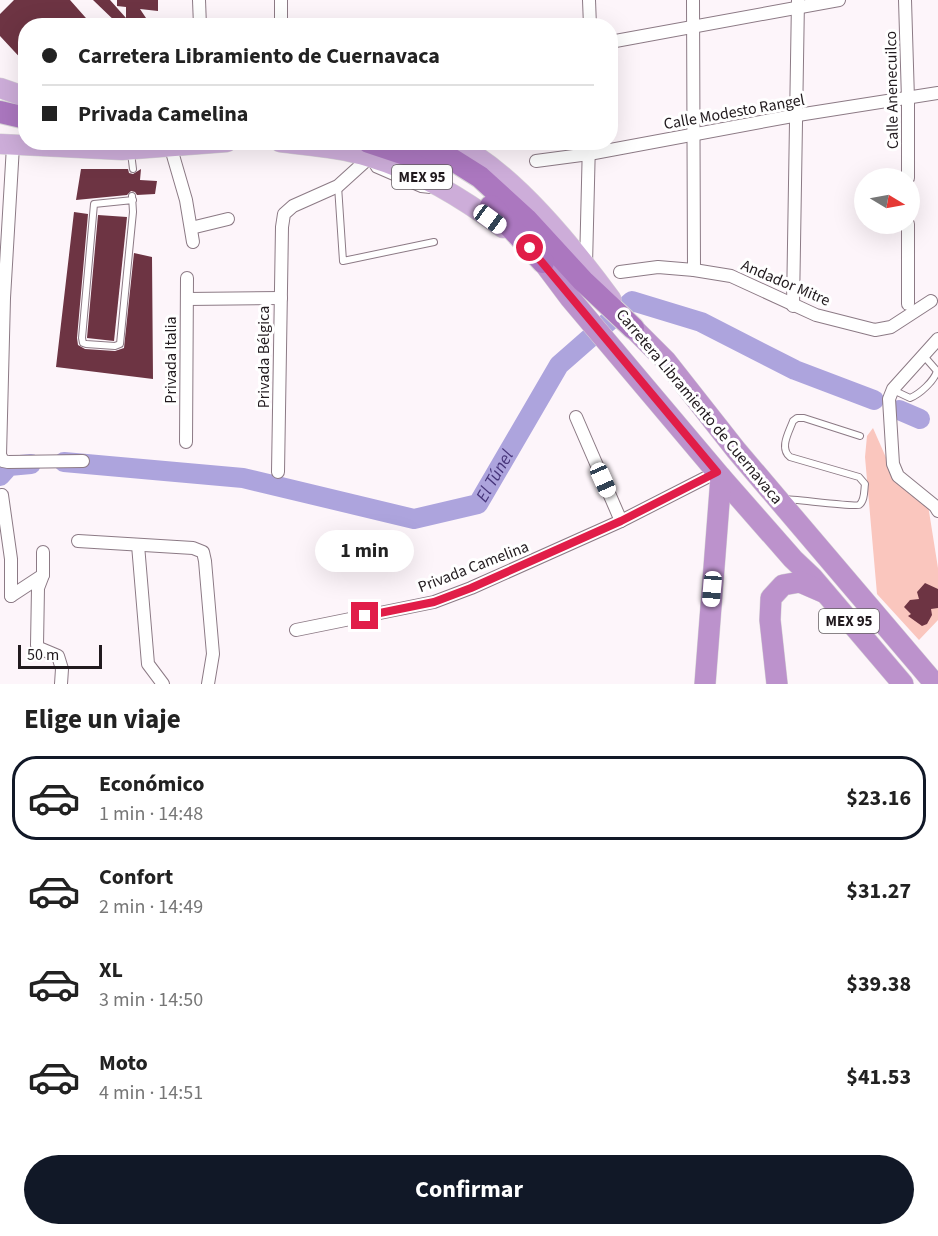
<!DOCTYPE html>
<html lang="es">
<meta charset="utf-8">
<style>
body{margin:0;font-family:"Source Sans 3",sans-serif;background:#f2f2f2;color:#222;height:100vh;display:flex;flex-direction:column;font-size:22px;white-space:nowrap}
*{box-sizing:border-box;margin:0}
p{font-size:20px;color:#767676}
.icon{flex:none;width:33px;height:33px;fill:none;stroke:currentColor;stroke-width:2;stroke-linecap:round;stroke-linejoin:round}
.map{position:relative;height:684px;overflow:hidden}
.sheet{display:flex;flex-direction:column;background:#fff;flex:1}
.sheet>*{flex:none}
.top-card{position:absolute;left:18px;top:18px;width:600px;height:132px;border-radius:24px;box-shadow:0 6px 24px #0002;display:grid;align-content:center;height:132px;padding:0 24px;background:#fff}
.needle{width:39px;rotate:100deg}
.controls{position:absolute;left:854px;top:168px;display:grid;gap:12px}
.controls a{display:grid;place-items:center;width:66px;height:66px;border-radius:50%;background:#fff;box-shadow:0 6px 24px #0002;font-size:30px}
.scale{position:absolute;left:18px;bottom:15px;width:84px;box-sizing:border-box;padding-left:6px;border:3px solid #211a1e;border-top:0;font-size:16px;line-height:21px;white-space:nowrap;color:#211a1e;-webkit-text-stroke:4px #fff;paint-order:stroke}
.end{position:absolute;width:27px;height:27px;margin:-14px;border:8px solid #e11d48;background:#fff;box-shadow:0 0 0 3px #fff}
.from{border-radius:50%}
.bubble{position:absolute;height:42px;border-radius:21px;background:#fff;box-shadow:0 6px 24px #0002;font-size:20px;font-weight:700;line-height:42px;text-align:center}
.car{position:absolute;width:18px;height:36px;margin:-18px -9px;border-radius:8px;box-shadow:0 0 4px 2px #0007;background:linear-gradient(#fff 24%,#345 0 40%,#fff 0 76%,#345 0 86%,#fff 0)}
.top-card b{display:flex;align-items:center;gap:21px;height:57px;font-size:22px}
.top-card b+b{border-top:2px solid #e0e0e0}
.top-card i{width:15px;height:15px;background:#222}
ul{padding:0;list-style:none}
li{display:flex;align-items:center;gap:18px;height:84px;margin:0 12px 9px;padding:0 12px;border:3px solid transparent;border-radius:24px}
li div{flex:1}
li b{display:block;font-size:22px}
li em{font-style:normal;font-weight:700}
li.on{border-color:#111827}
li>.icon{width:54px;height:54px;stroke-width:1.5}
h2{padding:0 24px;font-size:27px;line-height:72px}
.cta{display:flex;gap:12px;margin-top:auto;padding:12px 24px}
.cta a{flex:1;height:69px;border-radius:36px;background:#111827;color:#fff;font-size:24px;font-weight:700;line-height:69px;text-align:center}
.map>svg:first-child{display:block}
.green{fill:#fac6be}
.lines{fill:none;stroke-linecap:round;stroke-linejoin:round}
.river{stroke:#ada4dd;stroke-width:20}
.building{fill:#6d3443}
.service-casing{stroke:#8c7a85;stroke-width:8}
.minor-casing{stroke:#8c7a85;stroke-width:14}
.primary-casing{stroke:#d7d6d6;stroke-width:21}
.trunk-casing{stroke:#d7d6d6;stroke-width:22}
.motorway-casing{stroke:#d7d6d6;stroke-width:24}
.service{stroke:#fff;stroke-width:6}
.minor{stroke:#fff;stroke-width:12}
.primary{stroke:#cdadd9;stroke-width:20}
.trunk{stroke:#bc92cc;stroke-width:21}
.motorway{stroke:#ab77bf;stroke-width:22}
.route{stroke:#e11d48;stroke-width:8}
.labels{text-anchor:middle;stroke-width:6;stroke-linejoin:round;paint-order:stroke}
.shield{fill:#fff;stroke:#645f62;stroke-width:1.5}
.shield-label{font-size:15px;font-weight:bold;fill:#211a1e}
.street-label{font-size:16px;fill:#211a1e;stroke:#fff}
.water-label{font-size:18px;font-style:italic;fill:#48367b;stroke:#fff}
</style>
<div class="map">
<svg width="938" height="684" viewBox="0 0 938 684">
<rect width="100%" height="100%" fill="#fdf5fa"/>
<path class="green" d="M 873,428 L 895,478 L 928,505 L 938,568 L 938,620 L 919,640 L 877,594 L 865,457 L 867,436 Z"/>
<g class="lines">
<g class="river">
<path d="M 899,410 L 920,419"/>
<path id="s1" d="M 64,462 L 243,478 L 414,519 L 478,504 L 559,365 L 632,301 L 701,322 L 795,370 L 874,400"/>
<path d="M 0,476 L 9,466 L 31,464"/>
</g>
</g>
<g class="building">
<path d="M 14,0 L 70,0 L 93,26 L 26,26 L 26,64 L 0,36 L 0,14 Z"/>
<path d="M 93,0 L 110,0 L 126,18 L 126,7 L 117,6 L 117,0 L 158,0 L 158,11 L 140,9 L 146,18 L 136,26 L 131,26 L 126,19 L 119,25 Z"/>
<path d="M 81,169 L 128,169 L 129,173 L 133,174 L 141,169 L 140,180 L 157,181 L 155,194 L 137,195 L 135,192 L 131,191 L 127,195 L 76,200 Z"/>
<path d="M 74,212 L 88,214 L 77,338 L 78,345 L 85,349 L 115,351 L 124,348 L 134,253 L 152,257 L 153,379 L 56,367 Z"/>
<path d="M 98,215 L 127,217 L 114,341 L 87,338 Z"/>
<path d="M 925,583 L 938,589 L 938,608 L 931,609 L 932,615 L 927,624 L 922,626 L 908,616 L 911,614 L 904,607 L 910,600 L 919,599 L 917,592 Z"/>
</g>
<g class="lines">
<defs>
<g id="service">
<path d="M 131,153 L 133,169"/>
<path d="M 372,164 L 375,169 L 421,189 L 430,190"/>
<path d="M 338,186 L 343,261 L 434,242"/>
<path d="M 132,196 L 133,212 L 120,344 L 115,346 L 86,344 L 83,343 L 82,338 L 94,204 L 133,200"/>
<path d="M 893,390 L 910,398 C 920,394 934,381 937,371 L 923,355"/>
<path d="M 784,499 C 794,499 855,507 859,505 C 865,501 864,490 865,484 L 859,477 L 790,457 C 779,448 789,432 793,421 L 797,418 L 804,418 L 860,436"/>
</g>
<g id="minor">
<path d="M 199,0 L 200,26"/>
<path d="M 281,0 L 281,26"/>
<path d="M 589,0 L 590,26"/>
<path d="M 693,0 L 694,270"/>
<path d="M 905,0 L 908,99 L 908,178"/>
<path d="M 610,42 L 839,0"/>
<path d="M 170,145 L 186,200 L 193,242"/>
<path d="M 13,146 L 4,298 L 0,455 L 3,461 L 8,462 L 83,461"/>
<path d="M 536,161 L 589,154 L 798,115 L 938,93"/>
<path d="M 191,228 L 228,219"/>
<path d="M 586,265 L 589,142"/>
<path d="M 620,272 L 658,267 L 694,270 L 731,276 L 816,315 L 875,330 L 891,327 L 931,301"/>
<path d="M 187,299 L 281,298"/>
<path d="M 908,304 L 908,224"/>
<path d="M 793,306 L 798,0"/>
<path d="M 938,339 L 893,389 L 889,399 L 893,464 L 898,476 L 935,506 L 938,511"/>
<path d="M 576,417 L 621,521"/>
<path d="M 186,442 L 187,278"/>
<path d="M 278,472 L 282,227 L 284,214 L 293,206 L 338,186 L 370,157"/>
<path d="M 2,495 L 11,559 L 11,596"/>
<path d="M 78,541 L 193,548 L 203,552 L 205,561 L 213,654 L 208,684"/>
<path d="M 138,545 L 148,664 L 163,684"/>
<path d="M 43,552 L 43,575 L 38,588 L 37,645 L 39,648 L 58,656 L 62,669 L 61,684"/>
<path d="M 11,596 L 43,575"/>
<path d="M 296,630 L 434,602 L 471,588 L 621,521 L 717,472"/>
</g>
<g id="primary">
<path d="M 0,88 L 26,97"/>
<path d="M 280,142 C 310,146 341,148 370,157 C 420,172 462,198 503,228"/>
<path d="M 452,142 C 510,169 573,247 611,299"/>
<path d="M 0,144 L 122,150 L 227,142"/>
</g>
<g id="trunk">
<path d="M 543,262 L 570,298 L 721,477 L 793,559 L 812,577 L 903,684"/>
<path d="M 633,328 L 666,361 L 736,450 L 935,684"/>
<path d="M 705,684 L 721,477"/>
<path d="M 777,684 L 770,620 L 771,598 L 783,585 L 800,582 L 823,592"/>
</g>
<g id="motorway">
<path d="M 0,112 L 26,118"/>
<path d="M 369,142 L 408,155 L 435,167"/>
<path d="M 417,142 L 453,160 L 480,177 L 526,219 L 583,281 L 633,328"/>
<path d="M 491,206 L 543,262"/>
</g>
</defs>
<use href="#service" class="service-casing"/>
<use href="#minor" class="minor-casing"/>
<use href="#primary" class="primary-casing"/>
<use href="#trunk" class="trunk-casing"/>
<use href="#motorway" class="motorway-casing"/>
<use href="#service" class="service"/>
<use href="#minor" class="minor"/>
<use href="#primary" class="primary"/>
<use href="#trunk" class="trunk"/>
<use href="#motorway" class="motorway"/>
</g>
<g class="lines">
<path class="route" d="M 365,616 L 434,602 L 471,588 L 621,521 L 717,472 L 530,248"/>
</g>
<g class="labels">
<g class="shield">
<rect x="392" y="165" width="60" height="24" rx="4.5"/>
<rect x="819" y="609" width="60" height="24" rx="4.5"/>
</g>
<g class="shield-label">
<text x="422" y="182">MEX 95</text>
<text x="849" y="626">MEX 95</text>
</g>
<g class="street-label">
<text transform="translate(891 90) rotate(-91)" y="6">Calle Anenecuilco</text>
<text transform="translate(734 111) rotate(-10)" y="6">Calle Modesto Rangel</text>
<text transform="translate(786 282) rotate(23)" y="6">Andador Mitre</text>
<text transform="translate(263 357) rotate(-90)" y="6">Privada Bélgica</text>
<text transform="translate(170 360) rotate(-90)" y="6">Privada Italia</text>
<text transform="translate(700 406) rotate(50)" y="6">Carretera Libramiento de Cuernavaca</text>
<text transform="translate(473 566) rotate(-21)" y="6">Privada Camelina</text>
</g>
<g class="water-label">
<text dy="6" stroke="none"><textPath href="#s1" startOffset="454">El Túnel</textPath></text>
</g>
</g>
</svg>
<div class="controls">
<a><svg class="needle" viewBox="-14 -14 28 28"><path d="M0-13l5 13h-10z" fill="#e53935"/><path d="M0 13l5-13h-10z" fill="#767676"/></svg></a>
</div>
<div class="scale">50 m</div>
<i class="end from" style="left:530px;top:248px"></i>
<i class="end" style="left:365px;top:616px"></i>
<div class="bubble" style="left:315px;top:530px;width:99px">1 min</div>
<i class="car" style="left:490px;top:219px;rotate:126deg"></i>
<i class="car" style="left:603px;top:480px;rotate:156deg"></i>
<i class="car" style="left:712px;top:589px;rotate:185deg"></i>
<div class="top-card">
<b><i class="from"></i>Carretera Libramiento de Cuernavaca</b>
<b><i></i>Privada Camelina</b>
</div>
</div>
<section class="sheet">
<h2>Elige un viaje</h2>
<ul>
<li class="on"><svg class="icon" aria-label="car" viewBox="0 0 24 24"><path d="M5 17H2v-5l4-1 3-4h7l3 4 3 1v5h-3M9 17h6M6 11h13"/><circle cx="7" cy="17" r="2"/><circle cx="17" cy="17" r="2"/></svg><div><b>Económico</b><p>1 min · 14:48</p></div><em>$23.16</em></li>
<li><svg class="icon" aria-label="car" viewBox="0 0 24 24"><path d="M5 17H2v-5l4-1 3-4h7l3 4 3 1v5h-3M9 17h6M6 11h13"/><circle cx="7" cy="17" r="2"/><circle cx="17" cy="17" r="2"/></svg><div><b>Confort</b><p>2 min · 14:49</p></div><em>$31.27</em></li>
<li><svg class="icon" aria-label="car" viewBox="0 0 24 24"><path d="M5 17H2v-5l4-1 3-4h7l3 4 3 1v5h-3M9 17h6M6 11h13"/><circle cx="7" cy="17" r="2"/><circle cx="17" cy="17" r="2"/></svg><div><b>XL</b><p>3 min · 14:50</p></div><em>$39.38</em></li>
<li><svg class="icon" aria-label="car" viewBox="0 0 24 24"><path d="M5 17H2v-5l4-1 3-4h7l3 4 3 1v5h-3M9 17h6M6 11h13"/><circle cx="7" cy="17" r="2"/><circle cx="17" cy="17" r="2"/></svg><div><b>Moto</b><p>4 min · 14:51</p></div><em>$41.53</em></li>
</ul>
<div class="cta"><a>Confirmar</a></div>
</section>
